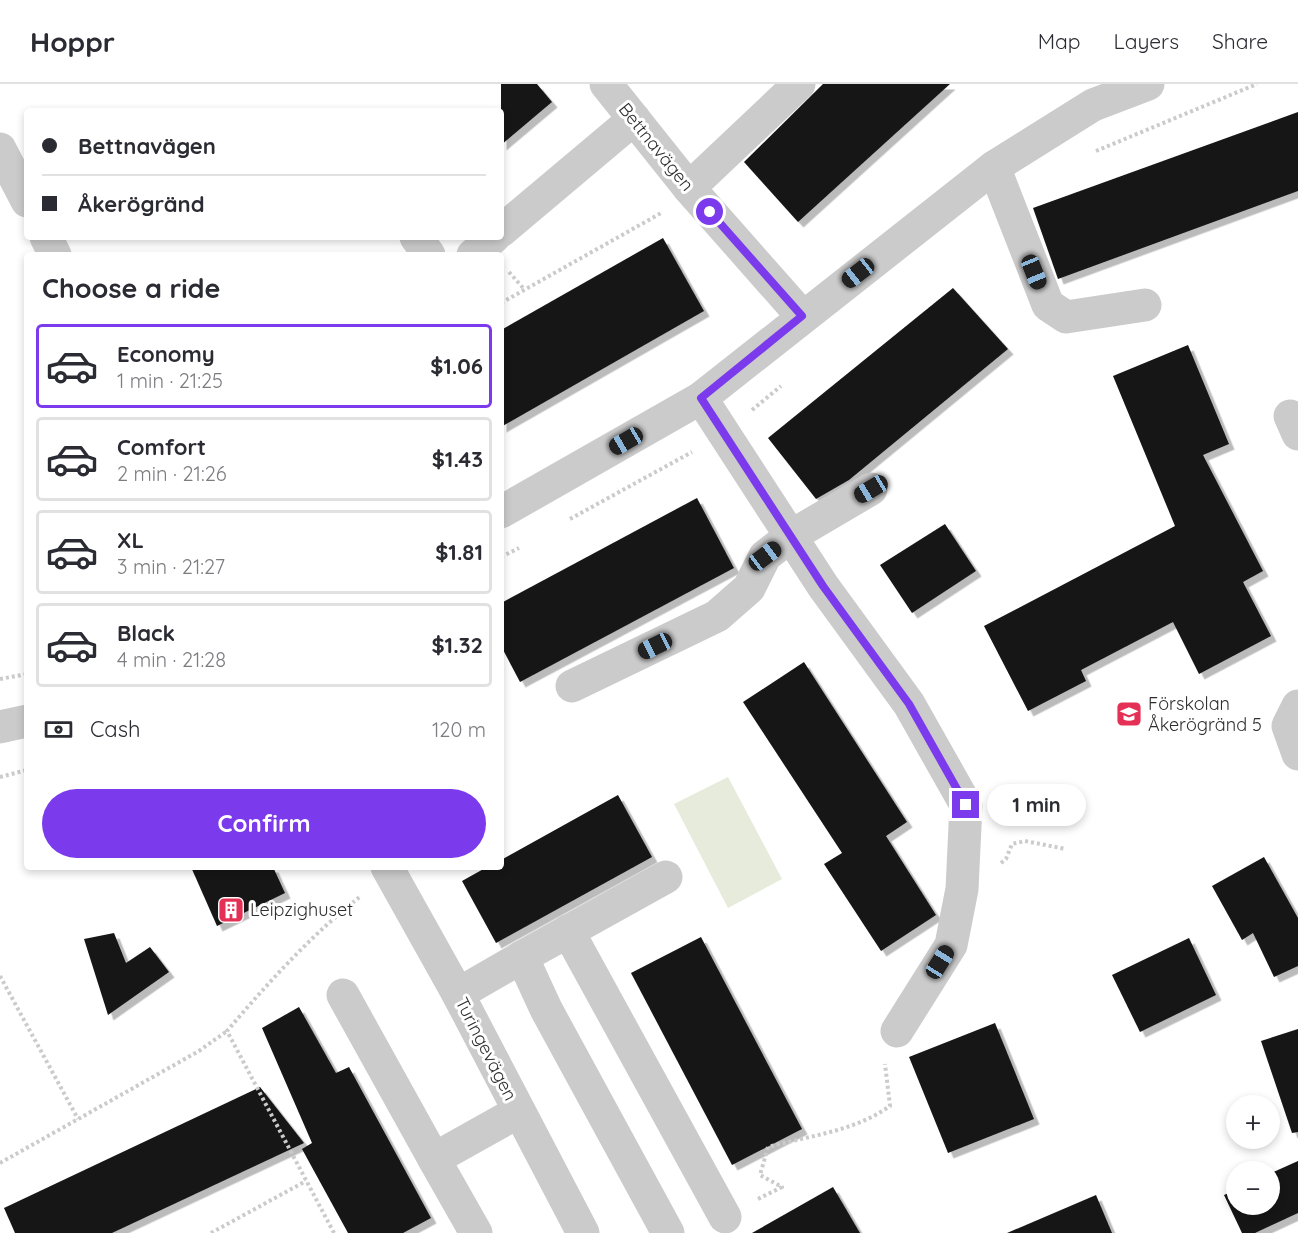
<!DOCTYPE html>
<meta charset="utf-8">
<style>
body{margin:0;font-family:Quicksand,sans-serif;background:#f7f7f7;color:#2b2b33;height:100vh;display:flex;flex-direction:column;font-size:22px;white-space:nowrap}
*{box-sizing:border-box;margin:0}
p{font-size:20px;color:#7c7c81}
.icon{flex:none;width:33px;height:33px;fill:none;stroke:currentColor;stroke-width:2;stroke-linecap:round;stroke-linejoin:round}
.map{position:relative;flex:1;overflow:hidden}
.details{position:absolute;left:24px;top:168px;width:480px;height:618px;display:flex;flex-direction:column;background:#fff;border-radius:6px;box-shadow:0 3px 9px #0003}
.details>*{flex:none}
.guide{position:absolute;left:24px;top:24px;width:480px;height:132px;border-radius:6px;box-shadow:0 3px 9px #0003;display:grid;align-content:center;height:132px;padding:0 18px;background:#fff}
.tools{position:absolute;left:1226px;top:1011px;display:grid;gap:12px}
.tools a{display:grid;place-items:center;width:54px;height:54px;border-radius:50%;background:#fff;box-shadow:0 3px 9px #0003;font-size:30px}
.end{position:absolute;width:27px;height:27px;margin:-14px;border:8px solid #7c3aed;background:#fff;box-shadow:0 0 0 3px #fff}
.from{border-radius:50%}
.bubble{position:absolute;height:42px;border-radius:21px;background:#fff;box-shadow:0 3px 9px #0003;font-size:20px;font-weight:700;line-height:42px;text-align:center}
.car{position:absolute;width:18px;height:36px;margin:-18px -9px;border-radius:8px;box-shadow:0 0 4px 2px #0007;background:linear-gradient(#222 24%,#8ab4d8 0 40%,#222 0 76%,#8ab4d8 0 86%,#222 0)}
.guide b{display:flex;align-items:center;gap:21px;height:57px;font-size:22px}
.guide b+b{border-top:2px solid #e1e1e2}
.guide i{width:15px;height:15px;background:#2b2b33}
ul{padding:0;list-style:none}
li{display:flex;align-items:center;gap:18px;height:84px;margin:0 12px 9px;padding:0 6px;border:3px solid #e1e1e2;border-radius:6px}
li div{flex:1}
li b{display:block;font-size:22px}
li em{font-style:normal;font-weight:700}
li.current{border-color:#7c3aed}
li>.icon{width:54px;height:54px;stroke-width:1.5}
h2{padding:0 18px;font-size:27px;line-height:72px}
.pay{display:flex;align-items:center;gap:15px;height:66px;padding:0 18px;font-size:22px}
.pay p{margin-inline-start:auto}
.button{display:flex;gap:12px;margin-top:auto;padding:12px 18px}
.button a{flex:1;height:69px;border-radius:36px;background:#7c3aed;color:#fff;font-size:24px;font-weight:700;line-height:69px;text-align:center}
header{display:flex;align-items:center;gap:36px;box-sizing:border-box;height:84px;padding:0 30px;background:#fff;border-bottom:2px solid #e1e1e2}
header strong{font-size:28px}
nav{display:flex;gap:33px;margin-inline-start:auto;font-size:21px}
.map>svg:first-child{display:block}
.green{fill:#e6ebdb}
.building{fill:#151515;filter:url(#shadow)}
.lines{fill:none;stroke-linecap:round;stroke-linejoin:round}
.path{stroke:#cbcbcb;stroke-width:4;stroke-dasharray:3 3;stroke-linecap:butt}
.minor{stroke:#cbcbcb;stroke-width:33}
.route{stroke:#7c3aed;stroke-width:8}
.labels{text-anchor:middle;stroke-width:6;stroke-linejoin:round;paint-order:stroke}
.street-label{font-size:18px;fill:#2e2e2e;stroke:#fff}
.poi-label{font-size:18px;fill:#2e2e2e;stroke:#fff;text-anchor:start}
</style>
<header>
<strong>Hoppr</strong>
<nav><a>Map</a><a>Layers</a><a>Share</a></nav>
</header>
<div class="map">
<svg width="1298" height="1149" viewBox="0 0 1298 1149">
<defs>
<filter id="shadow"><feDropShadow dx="5.5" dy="5.5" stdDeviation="0" flood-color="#0004"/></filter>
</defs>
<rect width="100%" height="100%" fill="#fff"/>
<path class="green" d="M 728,693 L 782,795 L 728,824 L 674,720 Z"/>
<g class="building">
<path d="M 501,0 L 537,0 L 552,18 L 501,61 Z"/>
<path d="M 823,0 L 950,0 L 798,138 L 744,78 Z"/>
<path d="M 1298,28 L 1298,107 L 1058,195 L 1033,124 Z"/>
<path d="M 663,154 L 704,227 L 501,343 L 501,246 Z"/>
<path d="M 953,204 L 1008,265 L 849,396 L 816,415 L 768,354 Z"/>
<path d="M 1188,261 L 1229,360 L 1203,371 L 1263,487 L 1243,498 L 1271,552 L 1199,590 L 1173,538 L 1081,586 L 1086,597 L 1028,627 L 984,542 L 1175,442 L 1113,292 Z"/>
<path d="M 697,414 L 734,484 L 520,598 L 501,562 L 501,519 Z"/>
<path d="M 945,440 L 976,487 L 912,529 L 880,481 Z"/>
<path d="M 804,578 L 907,738 L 886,752 L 936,831 L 881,867 L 824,780 L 842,769 L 743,618 Z"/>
<path d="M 618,711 L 652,773 L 496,859 L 462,797 L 487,783 L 501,783 L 501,776 Z"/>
<path d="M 1264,773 L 1298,834 L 1298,882 L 1274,893 L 1253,849 L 1242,856 L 1212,802 Z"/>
<path d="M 191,783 L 273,783 L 285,809 L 217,842 Z"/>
<path d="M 114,849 L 126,879 L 150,863 L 169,888 L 108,931 L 84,855 Z"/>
<path d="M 701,853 L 802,1045 L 732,1081 L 631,889 Z"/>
<path d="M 1189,854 L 1216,911 L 1140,948 L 1112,891 Z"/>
<path d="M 299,923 L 336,989 L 349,983 L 431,1134 L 403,1149 L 348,1149 L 302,1065 L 312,1059 L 262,944 Z"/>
<path d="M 995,939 L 1034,1035 L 948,1069 L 909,973 Z"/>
<path d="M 1298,945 L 1298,1048 L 1292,1049 L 1261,957 Z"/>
<path d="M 260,1003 L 304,1059 L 112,1149 L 15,1149 L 4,1124 Z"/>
<path d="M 1298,1077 L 1298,1129 L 1255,1149 L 1242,1149 L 1224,1111 L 1236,1106 L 1236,1120 L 1269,1120 L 1269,1090 Z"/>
<path d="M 833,1103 L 860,1149 L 752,1149 Z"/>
<path d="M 1096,1111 L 1112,1149 L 1007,1149 Z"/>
</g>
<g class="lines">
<g class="path">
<path d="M 1096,67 L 1257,0"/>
<path d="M 509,188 L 524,205"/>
<path d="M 501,219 L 663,128"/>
<path d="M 752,326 L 781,302"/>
<path d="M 570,435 L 692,368"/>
<path d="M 501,473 L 519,464"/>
<path d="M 0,595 L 27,590"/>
<path d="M 0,693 L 27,686"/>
<path d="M 1001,779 L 1006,775 L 1012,760 L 1025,757 L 1066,765"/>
<path d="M 0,892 L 78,1035"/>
<path d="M 0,1079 L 199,967 L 227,947"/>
<path d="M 758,1115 L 782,1103 L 760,1091 L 768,1063 C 811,1051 853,1048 890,1022 L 885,980"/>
<path d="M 211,1149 L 306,1097"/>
<path d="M 334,1149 L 227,947 C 268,899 311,851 361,812"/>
</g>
<g class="minor">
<path d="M 606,0 L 689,104 L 802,232"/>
<path d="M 0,65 L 27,117"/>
<path d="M 994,83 L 1048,221 L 1066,233 L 1145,221"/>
<path d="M 689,104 L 799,0"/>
<path d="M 501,147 L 634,35"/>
<path d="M 46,153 L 55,171"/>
<path d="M 416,153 L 429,171"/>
<path d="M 473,171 L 494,153"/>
<path d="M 701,314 L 823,502 L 909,620 L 966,721 L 962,805 L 951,861 L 897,947"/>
<path d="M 1290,332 L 1298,350"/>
<path d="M 501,428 L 701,314 L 994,83 L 1093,21 L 1148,0"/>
<path d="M 572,602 L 717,532 L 749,504 L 765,472 L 791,452 L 871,405"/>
<path d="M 1298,622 L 1288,642 L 1298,670"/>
<path d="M 0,643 L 27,637"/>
<path d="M 387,783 L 458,910 L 583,1149"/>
<path d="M 568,847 L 725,1133"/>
<path d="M 522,873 L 666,793"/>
<path d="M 458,910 L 522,873 L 546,925 L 668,1149"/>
<path d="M 343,911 L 434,1075 L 518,1028"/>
<path d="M 434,1075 L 476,1149"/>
</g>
</g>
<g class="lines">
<path class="route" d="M 710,128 L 802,232 L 701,314 L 823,502 L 909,620 L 966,721"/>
</g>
<defs>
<symbol id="school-square" viewBox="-11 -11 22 22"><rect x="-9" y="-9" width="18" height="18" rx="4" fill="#e43055" stroke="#fff"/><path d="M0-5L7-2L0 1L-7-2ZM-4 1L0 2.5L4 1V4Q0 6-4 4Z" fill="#fff"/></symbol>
<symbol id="building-square" viewBox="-11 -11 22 22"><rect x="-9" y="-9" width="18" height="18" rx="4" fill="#e43055" stroke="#fff"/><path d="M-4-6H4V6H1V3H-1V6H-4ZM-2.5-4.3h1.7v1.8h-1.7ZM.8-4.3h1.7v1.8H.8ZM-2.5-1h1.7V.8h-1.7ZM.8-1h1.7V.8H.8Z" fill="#fff"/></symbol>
</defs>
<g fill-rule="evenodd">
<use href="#school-square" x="1114" y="615" width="30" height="30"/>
<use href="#building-square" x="216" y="811" width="30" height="30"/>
</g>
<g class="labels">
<g class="street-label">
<text transform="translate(656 63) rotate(51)" y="6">Bettnavägen</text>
<text transform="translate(486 965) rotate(63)" y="6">Turingevägen</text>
</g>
<g class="poi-label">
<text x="1148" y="626">Förskolan<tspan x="1148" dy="21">Åkerögränd 5</tspan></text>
<text x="250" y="832">Leipzighuset</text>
</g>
</g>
</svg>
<div class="tools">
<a>+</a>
<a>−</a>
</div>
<i class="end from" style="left:710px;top:128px"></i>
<i class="end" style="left:966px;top:721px"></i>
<div class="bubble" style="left:987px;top:700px;width:99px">1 min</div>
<i class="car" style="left:1034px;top:188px;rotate:158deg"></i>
<i class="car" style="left:858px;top:189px;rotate:232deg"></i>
<i class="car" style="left:626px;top:357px;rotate:240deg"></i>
<i class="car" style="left:871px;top:405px;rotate:239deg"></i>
<i class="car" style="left:765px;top:472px;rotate:53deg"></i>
<i class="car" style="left:655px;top:562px;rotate:244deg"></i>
<i class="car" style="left:940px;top:878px;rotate:32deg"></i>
<div class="guide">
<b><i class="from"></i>Bettnavägen</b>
<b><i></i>Åkerögränd</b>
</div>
<section class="details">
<h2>Choose a ride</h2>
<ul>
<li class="current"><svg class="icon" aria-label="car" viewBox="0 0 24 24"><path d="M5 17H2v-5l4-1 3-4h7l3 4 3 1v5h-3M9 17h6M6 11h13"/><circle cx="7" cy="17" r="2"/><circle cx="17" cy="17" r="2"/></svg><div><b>Economy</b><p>1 min · 21:25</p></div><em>$1.06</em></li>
<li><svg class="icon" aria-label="car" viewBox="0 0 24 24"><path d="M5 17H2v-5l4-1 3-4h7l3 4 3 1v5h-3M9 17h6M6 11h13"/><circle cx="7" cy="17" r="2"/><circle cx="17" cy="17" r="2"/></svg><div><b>Comfort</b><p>2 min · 21:26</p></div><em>$1.43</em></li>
<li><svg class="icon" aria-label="car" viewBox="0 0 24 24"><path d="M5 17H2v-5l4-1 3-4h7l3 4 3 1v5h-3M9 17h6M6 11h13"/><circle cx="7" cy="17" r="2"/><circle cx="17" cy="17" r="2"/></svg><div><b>XL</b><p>3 min · 21:27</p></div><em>$1.81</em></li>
<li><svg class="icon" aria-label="car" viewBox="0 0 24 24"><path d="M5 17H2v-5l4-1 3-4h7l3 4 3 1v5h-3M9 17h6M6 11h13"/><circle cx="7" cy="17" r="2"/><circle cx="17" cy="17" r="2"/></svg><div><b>Black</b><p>4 min · 21:28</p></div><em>$1.32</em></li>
</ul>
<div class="pay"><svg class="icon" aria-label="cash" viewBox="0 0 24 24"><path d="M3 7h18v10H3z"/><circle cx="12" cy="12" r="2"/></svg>Cash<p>120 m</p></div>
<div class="button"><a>Confirm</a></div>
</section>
</div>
